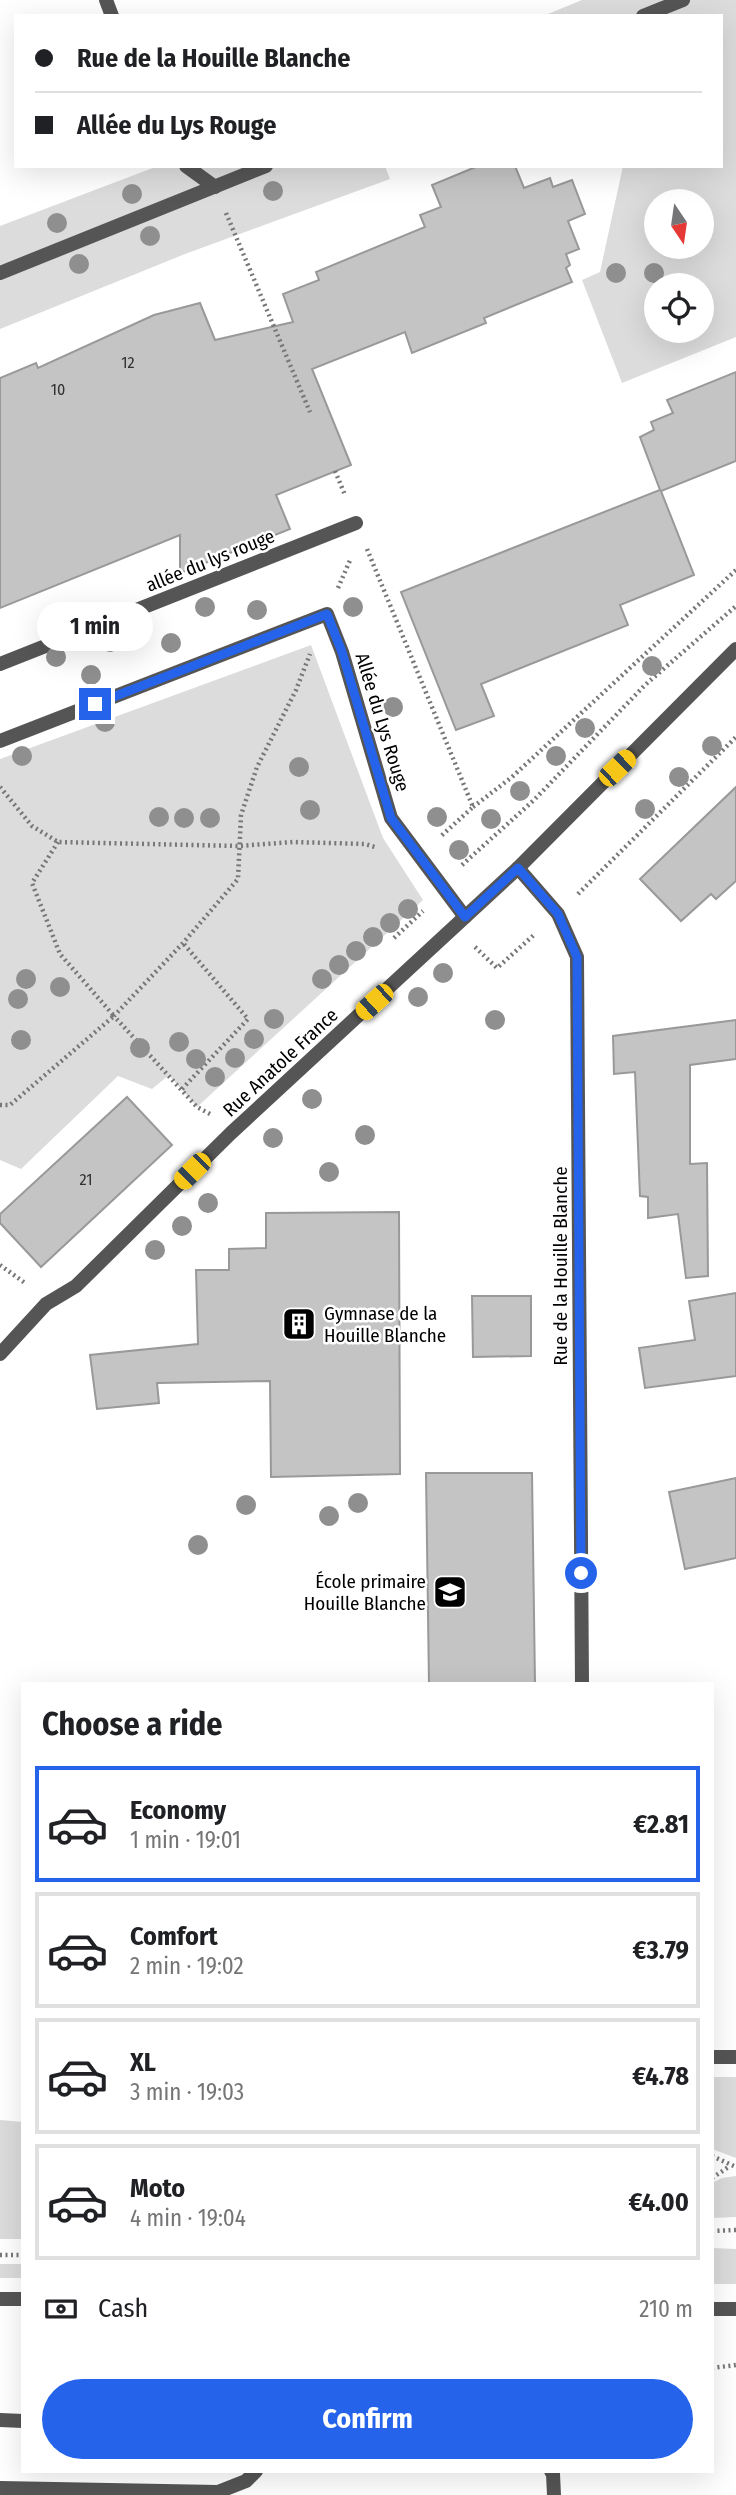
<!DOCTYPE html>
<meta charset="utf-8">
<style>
body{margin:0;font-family:"Fira Sans Condensed",sans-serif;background:#f2f2f2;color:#202124;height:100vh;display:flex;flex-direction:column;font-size:26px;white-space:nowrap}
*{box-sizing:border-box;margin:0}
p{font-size:23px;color:#757577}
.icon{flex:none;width:38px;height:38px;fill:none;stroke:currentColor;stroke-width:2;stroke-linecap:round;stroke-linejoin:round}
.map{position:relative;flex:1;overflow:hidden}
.drawer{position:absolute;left:21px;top:1682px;width:693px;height:791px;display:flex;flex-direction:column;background:#fff;border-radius:0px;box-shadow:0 7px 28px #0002}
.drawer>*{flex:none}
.banner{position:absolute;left:14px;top:14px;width:709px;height:154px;border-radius:0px;box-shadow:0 7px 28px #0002;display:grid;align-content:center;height:154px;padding:0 21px;background:#fff}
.needle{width:46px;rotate:167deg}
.controls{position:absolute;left:644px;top:189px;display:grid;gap:14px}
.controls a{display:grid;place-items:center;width:70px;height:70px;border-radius:50%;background:#fff;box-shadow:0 7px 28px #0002;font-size:35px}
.end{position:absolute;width:32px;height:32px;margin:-16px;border:9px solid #2563eb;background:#fff;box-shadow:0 0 0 4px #fff}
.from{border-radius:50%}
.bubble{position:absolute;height:49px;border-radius:24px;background:#fff;box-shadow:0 7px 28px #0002;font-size:23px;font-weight:700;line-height:49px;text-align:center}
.car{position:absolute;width:21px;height:42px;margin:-21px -10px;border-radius:9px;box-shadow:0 0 5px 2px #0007;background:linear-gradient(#f5c518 24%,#345 0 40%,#f5c518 0 76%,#345 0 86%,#f5c518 0)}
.banner b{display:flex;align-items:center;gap:24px;height:66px;font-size:26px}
.banner b+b{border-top:2px solid #e0e0e0}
.banner i{width:18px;height:18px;background:#202124}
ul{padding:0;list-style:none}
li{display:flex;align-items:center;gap:21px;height:116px;margin:0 14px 10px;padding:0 7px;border:4px solid #e0e0e0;border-radius:0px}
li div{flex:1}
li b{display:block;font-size:26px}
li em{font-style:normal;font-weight:700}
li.active{border-color:#2563eb}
li>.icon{width:63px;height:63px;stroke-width:1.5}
h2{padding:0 21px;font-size:32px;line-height:84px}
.pay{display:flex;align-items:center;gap:18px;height:77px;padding:0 21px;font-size:26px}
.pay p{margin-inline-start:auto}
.cta{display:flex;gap:14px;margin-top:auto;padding:14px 21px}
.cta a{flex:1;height:80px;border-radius:42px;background:#2563eb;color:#fff;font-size:28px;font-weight:700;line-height:80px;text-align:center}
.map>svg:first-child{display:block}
.green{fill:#dcdcdc;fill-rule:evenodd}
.building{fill:#c4c4c4;stroke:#999;stroke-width:2}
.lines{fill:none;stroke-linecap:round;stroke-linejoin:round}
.path{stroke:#777;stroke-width:4.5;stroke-dasharray:2 3.5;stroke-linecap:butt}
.service{stroke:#555;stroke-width:14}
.pedestrian{stroke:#555;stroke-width:14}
.minor{stroke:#555;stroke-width:14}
.tertiary{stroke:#555;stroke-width:14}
.tree{fill:#8f8f8f}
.route{stroke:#2563eb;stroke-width:9}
.labels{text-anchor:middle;stroke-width:5;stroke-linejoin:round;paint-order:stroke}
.number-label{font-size:16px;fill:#313131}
.street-label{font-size:19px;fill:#000;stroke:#fff}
.poi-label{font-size:19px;fill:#000;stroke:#fff;text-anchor:start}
</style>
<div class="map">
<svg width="736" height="2495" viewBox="0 0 736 2495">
<rect width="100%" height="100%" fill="#fff"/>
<g class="green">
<path d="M 582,0 L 736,0 L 736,337 L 622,383 L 582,280 L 600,272 L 623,166 L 721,166 L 721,16 L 543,16 ZM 656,201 L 702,201 L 702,247 L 656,247 ZM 656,285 L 702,285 L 702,331 L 656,331 Z"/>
<path d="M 158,166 L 385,166 L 390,179 L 185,254 L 0,329 L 0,226 Z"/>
<path d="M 311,645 L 383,838 L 423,900 L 197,1107 L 169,1075 L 152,1089 L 118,1076 L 21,1169 L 0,1160 L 0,759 Z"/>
<path d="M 712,2077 L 736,2077 L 736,2158 L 712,2149 Z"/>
<path d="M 0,2120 L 23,2122 L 23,2239 L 0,2239 Z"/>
<path d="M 736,2176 L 736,2217 L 712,2218 L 712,2183 L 722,2178 Z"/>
<path d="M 712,2248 L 736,2249 L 736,2284 L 712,2284 Z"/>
<rect x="0" y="2264" width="23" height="14"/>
</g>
<g class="building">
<path d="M 478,166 L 515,166 L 524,188 L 550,178 L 553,187 L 572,180 L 585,214 L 568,221 L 579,249 L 566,254 L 570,265 L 566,268 L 572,282 L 484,318 L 486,323 L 412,353 L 405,332 L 312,369 L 351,465 L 276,495 L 290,529 L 180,573 L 180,535 L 0,608 L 0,378 L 36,363 L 38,368 L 154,315 L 200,303 L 215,340 L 293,322 L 283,294 L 319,280 L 316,272 L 425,227 L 420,215 L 441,207 L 432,185 Z"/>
<path d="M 736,372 L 736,461 L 661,491 L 694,575 L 620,605 L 628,625 L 481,684 L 494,716 L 456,730 L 401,592 L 660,490 L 640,437 L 654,430 L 651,422 L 673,413 L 667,400 Z"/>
<path d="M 736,787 L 736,881 L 716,899 L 711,894 L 681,921 L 640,879 Z"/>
<path d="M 736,1020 L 736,1059 L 690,1065 L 690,1164 L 707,1163 L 708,1276 L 686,1278 L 678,1214 L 648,1218 L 648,1197 L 640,1196 L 635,1072 L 614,1074 L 613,1036 Z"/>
<path d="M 127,1097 L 172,1145 L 41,1267 L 0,1223 L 0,1214 Z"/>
<path d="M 399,1212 L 400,1474 L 271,1477 L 270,1381 L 157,1383 L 159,1403 L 97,1409 L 90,1355 L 198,1344 L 196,1270 L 229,1270 L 229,1249 L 266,1248 L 266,1213 Z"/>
<path d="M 736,1293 L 736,1376 L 645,1388 L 639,1348 L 695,1340 L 689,1301 Z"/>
<path d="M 472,1296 L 531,1296 L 531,1356 L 473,1357 Z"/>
<path d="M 426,1473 L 532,1473 L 535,1684 L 429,1684 Z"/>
<path d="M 736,1478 L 736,1558 L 685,1569 L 669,1492 Z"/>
</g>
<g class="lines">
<g class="path">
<path d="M 226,213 L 310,412"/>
<path d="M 335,471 L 345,495"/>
<path d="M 367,549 L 473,807 L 440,837"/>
<path d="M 338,588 L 351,558"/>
<path d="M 0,787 L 32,826 L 58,842 L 238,846 L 293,842 L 365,844 L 375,847"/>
<path d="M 473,807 L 512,777 L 736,570"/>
<path d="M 462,865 L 534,800 L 645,685 L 736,606"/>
<path d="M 578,894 L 736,737"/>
<path d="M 394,938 L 423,911"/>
<path d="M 475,947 L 497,968 L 535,934"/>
<path d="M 182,1089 L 248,1019 L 183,943"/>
<path d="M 0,1105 L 10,1105 L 114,1016 L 60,954 L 32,883 L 58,842"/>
<path d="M 210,1114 L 197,1107 L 114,1016 L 183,943 L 238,879 L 241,815 L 257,767 L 296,690 L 310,654"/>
<path d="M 0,1265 L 25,1283"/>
<path d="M 712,2156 L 736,2167"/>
<path d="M 712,2178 L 730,2166"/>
<path d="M 712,2231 L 736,2230"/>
<path d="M 0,2255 L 23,2255"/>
<path d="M 712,2368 L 736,2365"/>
</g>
<g class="service">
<path d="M 106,0 L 112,16"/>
<path d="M 186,166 L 215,187"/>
<path d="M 0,741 L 327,614 L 342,652 L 391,818 L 465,917"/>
<path d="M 0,2420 L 23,2421"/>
<path d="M 551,2471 L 553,2474 L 554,2495"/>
<path d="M 0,2488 L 218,2492 L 246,2481 L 256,2471"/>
</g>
<g class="pedestrian">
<path d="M 643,16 L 683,0"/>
<path d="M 0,273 L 266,166"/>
<path d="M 0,664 L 356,523"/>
</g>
<g class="minor">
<path d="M 518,868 L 558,914 L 577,957 L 582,1684"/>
<path d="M 712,2057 L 736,2057"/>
</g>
<g class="tertiary">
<path d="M 0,1354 L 46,1304 L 76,1286 L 231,1133 L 518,868 L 736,649"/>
<path d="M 0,2299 L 23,2299"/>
<path d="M 712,2309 L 736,2309"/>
</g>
</g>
<g class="tree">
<circle cx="273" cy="191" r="10"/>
<circle cx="132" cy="194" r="10"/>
<circle cx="57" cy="223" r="10"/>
<circle cx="150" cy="236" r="10"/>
<circle cx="79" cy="264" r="10"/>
<circle cx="616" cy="273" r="10"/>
<circle cx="654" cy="273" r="10"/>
<circle cx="205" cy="607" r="10"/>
<circle cx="353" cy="607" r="10"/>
<circle cx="257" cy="610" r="10"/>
<circle cx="110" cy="642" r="10"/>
<circle cx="171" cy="643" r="10"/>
<circle cx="56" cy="657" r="10"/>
<circle cx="652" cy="666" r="10"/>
<circle cx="91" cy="675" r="10"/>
<circle cx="393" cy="707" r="10"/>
<circle cx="105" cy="722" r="10"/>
<circle cx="585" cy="728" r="10"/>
<circle cx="712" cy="746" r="10"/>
<circle cx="22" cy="756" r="10"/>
<circle cx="556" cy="756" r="10"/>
<circle cx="299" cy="767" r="10"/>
<circle cx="679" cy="777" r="10"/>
<circle cx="520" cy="791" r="10"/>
<circle cx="645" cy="809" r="10"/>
<circle cx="310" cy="810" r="10"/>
<circle cx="159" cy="817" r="10"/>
<circle cx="437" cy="817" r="10"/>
<circle cx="184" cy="818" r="10"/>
<circle cx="210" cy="818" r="10"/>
<circle cx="491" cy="819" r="10"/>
<circle cx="459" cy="850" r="10"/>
<circle cx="408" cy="909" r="10"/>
<circle cx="390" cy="923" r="10"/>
<circle cx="373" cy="937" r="10"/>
<circle cx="356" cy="951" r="10"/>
<circle cx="339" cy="965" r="10"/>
<circle cx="443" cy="973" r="10"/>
<circle cx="26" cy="979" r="10"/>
<circle cx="322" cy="979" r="10"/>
<circle cx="60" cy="987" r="10"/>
<circle cx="418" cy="997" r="10"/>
<circle cx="18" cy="999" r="10"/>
<circle cx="274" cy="1019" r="10"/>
<circle cx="495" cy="1020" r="10"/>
<circle cx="254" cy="1039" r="10"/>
<circle cx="21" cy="1040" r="10"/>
<circle cx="179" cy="1042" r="10"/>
<circle cx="140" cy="1048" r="10"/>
<circle cx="235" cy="1058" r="10"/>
<circle cx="196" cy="1059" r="10"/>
<circle cx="215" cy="1077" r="10"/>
<circle cx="312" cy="1099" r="10"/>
<circle cx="365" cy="1135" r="10"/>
<circle cx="273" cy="1138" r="10"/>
<circle cx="329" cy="1172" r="10"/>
<circle cx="208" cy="1203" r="10"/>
<circle cx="182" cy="1226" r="10"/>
<circle cx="155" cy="1250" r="10"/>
<circle cx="358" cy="1503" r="10"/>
<circle cx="246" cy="1505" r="10"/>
<circle cx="329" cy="1516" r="10"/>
<circle cx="198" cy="1545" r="10"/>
</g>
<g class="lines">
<path class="route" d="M 95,704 L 327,614 L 342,652 L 391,818 L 465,917 L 518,868 L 558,914 L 577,957 L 581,1573"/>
</g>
<defs>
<symbol id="building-square" viewBox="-11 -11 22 22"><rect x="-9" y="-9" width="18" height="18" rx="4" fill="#000" stroke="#fff"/><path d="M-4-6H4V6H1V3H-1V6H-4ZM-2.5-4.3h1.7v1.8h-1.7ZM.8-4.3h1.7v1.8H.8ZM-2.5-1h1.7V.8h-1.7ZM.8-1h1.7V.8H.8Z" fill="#fff"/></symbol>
<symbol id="school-square" viewBox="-11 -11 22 22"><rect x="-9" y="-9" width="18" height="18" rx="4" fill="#000" stroke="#fff"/><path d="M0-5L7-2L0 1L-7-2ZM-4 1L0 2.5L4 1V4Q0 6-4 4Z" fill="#fff"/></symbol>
</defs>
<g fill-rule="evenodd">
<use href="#building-square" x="280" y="1305" width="38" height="38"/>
<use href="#school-square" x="431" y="1573" width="38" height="38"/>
</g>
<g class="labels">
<g class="number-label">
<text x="128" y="368">12</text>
<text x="58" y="395">10</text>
<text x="86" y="1185">21</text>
</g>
<g class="street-label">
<text transform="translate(210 560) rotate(-22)" y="7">allée du lys rouge</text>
<text transform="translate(383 722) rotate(73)" y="7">Allée du Lys Rouge</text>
<text transform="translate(280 1062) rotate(-43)" y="7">Rue Anatole France</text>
<text transform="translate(560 1266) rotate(-90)" y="7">Rue de la Houille Blanche</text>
</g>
<g class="poi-label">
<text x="324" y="1320">Gymnase de la<tspan x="324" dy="22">Houille Blanche</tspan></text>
<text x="426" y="1588" text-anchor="end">École primaire<tspan x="426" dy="22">Houille Blanche</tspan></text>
</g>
</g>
</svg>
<div class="controls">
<a><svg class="needle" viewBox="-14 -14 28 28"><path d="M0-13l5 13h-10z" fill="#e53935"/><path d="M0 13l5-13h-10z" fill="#757577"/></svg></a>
<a><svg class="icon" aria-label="locate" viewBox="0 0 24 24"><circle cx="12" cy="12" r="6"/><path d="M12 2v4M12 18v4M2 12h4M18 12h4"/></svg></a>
</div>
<i class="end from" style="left:581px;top:1573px"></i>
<i class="end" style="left:95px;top:704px"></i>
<div class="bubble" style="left:37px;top:602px;width:116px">1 min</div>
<i class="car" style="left:617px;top:768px;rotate:46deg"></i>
<i class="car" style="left:374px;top:1002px;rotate:228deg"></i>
<i class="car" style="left:192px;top:1171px;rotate:225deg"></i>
<div class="banner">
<b><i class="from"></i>Rue de la Houille Blanche</b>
<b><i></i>Allée du Lys Rouge</b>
</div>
<section class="drawer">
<h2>Choose a ride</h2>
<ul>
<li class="active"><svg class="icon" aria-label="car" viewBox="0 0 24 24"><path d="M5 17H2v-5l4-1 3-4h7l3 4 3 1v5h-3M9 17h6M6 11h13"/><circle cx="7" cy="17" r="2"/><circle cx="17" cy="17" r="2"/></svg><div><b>Economy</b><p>1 min · 19:01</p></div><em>€2.81</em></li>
<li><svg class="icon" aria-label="car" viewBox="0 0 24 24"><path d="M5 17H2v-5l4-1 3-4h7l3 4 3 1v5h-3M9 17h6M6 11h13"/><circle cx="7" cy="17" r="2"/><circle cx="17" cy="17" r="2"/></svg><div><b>Comfort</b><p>2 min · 19:02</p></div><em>€3.79</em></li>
<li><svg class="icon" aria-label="car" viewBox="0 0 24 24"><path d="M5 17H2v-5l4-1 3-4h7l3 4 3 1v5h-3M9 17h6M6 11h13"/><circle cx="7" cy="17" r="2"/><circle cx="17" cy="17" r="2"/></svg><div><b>XL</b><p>3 min · 19:03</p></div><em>€4.78</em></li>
<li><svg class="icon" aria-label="car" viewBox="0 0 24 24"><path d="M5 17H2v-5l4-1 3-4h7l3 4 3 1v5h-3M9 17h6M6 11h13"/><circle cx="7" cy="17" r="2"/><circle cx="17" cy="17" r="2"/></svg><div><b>Moto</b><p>4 min · 19:04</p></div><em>€4.00</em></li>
</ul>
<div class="pay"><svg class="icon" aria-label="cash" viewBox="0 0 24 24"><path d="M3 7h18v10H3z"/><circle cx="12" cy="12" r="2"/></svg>Cash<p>210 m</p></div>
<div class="cta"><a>Confirm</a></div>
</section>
</div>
